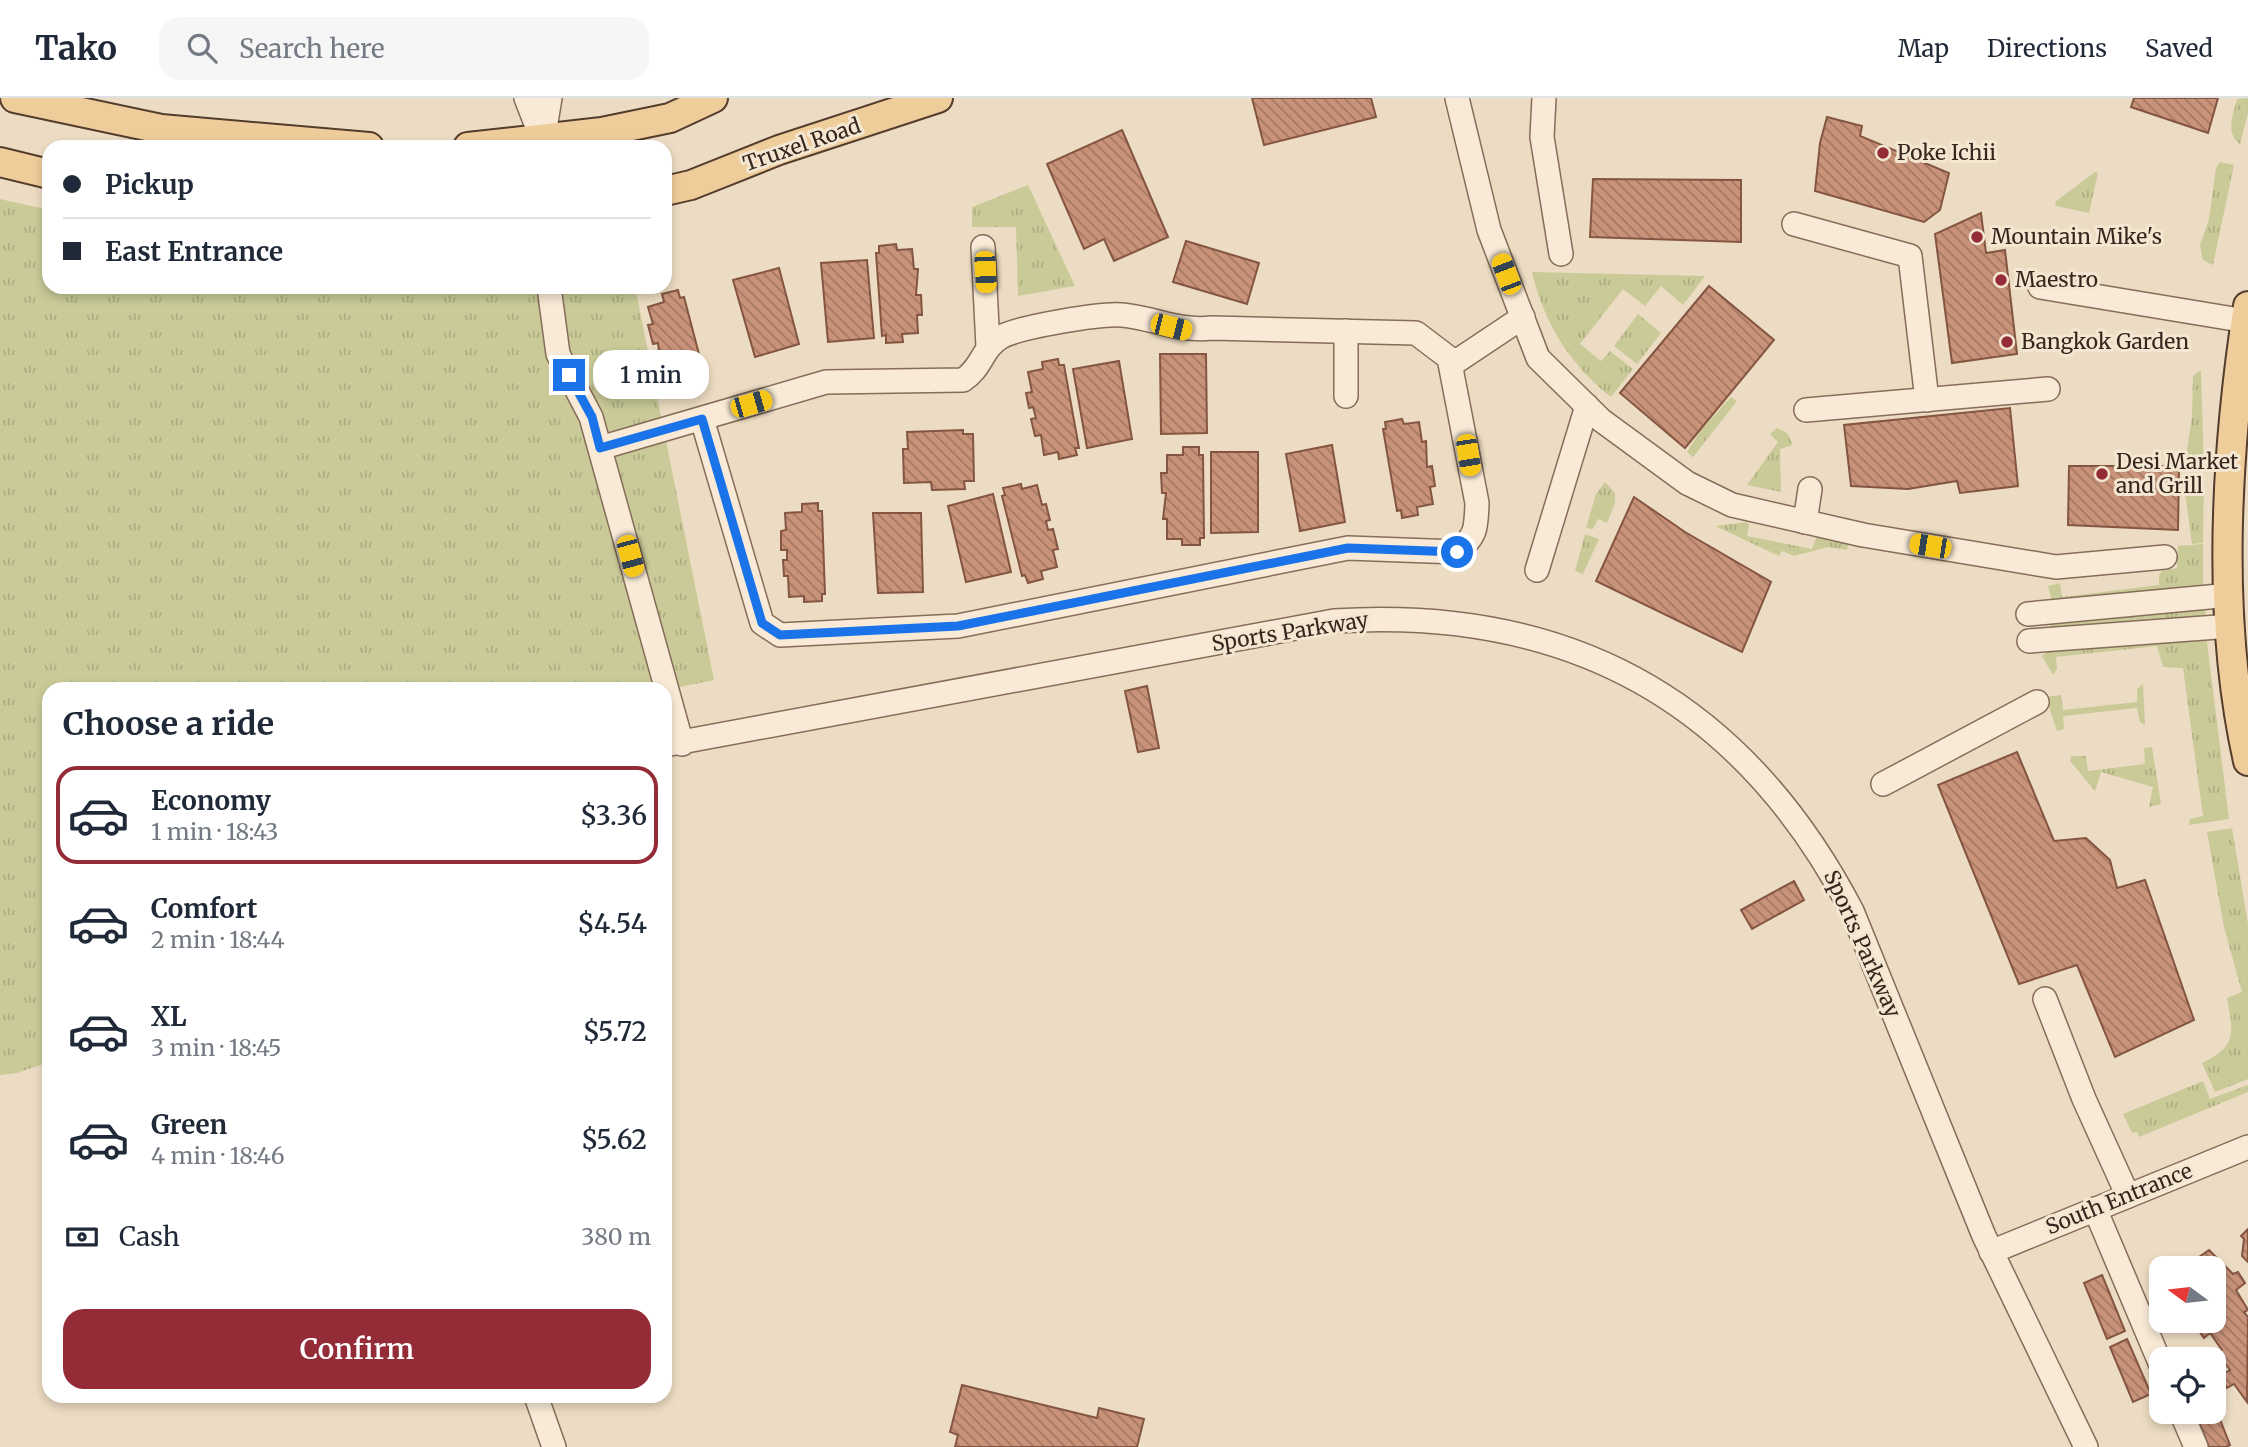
<!DOCTYPE html>
<meta charset="utf-8">
<style>
body{margin:0;font-family:Merriweather,serif;background:#f6f6f7;color:#1f2937;height:100vh;display:flex;flex-direction:column;font-size:26px;white-space:nowrap}
*{box-sizing:border-box;margin:0}
p{font-size:23px;color:#747a83}
.icon{flex:none;width:38px;height:38px;fill:none;stroke:currentColor;stroke-width:2;stroke-linecap:round;stroke-linejoin:round}
.map{position:relative;flex:1;overflow:hidden}
.panel{position:absolute;left:42px;top:584px;width:630px;height:721px;display:flex;flex-direction:column;background:#fff;border-radius:21px;box-shadow:0 4px 10px #0003}
.panel>*{flex:none}
.top-card{position:absolute;left:42px;top:42px;width:630px;height:154px;border-radius:21px;box-shadow:0 4px 10px #0003;display:grid;align-content:center;height:154px;padding:0 21px;background:#fff}
.needle{width:46px;rotate:285deg}
.buttons{position:absolute;left:2149px;top:1158px;display:grid;gap:14px}
.buttons a{display:grid;place-items:center;width:77px;height:77px;border-radius:14px;background:#fff;box-shadow:0 4px 10px #0003;font-size:35px}
.end{position:absolute;width:32px;height:32px;margin:-16px;border:9px solid #1a73e8;background:#fff;box-shadow:0 0 0 4px #fff}
.from{border-radius:50%}
.bubble{position:absolute;height:49px;border-radius:21px;background:#fff;box-shadow:0 4px 10px #0003;font-size:23px;font-weight:600;line-height:49px;text-align:center}
.car{position:absolute;width:21px;height:42px;margin:-21px -10px;border-radius:9px;box-shadow:0 0 5px 2px #0007;background:linear-gradient(#f5c518 24%,#345 0 40%,#f5c518 0 76%,#345 0 86%,#f5c518 0)}
.top-card b{display:flex;align-items:center;gap:24px;height:66px;font-size:26px}
.top-card b+b{border-top:2px solid #e0e1e3}
.top-card i{width:18px;height:18px;background:#1f2937}
ul{padding:0;list-style:none}
li{display:flex;align-items:center;gap:21px;height:98px;margin:0 14px 10px;padding:0 7px;border:4px solid transparent;border-radius:21px}
li div{flex:1}
li b{display:block;font-size:26px}
li em{font-style:normal;font-weight:600}
li.current{border-color:#932c37}
li>.icon{width:63px;height:63px;stroke-width:1.5}
h2{padding:0 21px;font-size:32px;line-height:84px}
.pay{display:flex;align-items:center;gap:18px;height:77px;padding:0 21px;font-size:26px}
.pay p{margin-inline-start:auto}
.cta{display:flex;gap:14px;margin-top:auto;padding:14px 21px}
.cta a{flex:1;height:80px;border-radius:21px;background:#932c37;color:#fff;font-size:28px;font-weight:600;line-height:80px;text-align:center}
header{display:flex;align-items:center;gap:42px;box-sizing:border-box;height:98px;padding:0 35px;background:#fff;border-bottom:2px solid #e0e1e3}
header strong{font-size:33px}
nav{display:flex;gap:38px;margin-inline-start:auto;font-size:24px}
.search{width:490px;height:63px;background:#f6f6f7;display:flex;align-items:center;gap:18px;box-sizing:border-box;padding:0 24px;border-radius:21px;color:#747a83;font-size:26px}
.map>svg:first-child{display:block}
.grass{fill:url(#grass-tufts)}
.building{fill:url(#building-back-hatch);stroke:#845541;stroke-width:2}
.lines{fill:none;stroke-linecap:round;stroke-linejoin:round}
.minor-casing{stroke:#866d5a;stroke-width:26}
.major-casing{stroke:#543c2e;stroke-width:32}
.minor{stroke:#f8ead6;stroke-width:23}
.major{stroke:#efcd9b;stroke-width:28}
.route{stroke:#1a73e8;stroke-width:9}
.poi-dot{fill:#932c37;stroke:#f4e7d2;stroke-width:2.5}
.labels{text-anchor:middle;stroke-width:6;stroke-linejoin:round;paint-order:stroke}
.street-label{font-size:21px;fill:#36271e;stroke:#f4e7d2}
.poi-label{font-size:21px;fill:#36271e;stroke:#f4e7d2;text-anchor:start}
</style>
<header>
<strong>Tako</strong>
<div class="search"><svg class="icon" aria-label="search" viewBox="0 0 24 24"><circle cx="10" cy="10" r="6"/><path d="M15 15l6 6"/></svg>Search here</div>
<nav><a>Map</a><a>Directions</a><a>Saved</a></nav>
</header>
<div class="map">
<svg width="2248" height="1349" viewBox="0 0 2248 1349">
<defs>
<pattern id="grass-tufts" width="24" height="20" patternUnits="userSpaceOnUse" patternTransform="scale(1.75)"><rect width="24" height="20" fill="#c9ca97"/><path d="M3 7l-1-3M5 7V3M7 7l1-3M15 17l-1-3M17 17v-4M19 17l1-3" fill="none" stroke="#adae82"/></pattern>
<pattern id="building-back-hatch" width="6" height="6" patternUnits="userSpaceOnUse" patternTransform="scale(1.75)"><rect width="6" height="6" fill="#c9937a"/><path d="M-1 5l2 2M0 0l6 6M5-1l2 2" fill="none" stroke="#a47863"/></pattern>
</defs>
<rect width="100%" height="100%" fill="#ecdcc3"/>
<g class="grass">
<path d="M 2248,0 L 2248,15 L 2240,46 C 2225,35 2233,17 2237,1 Z"/>
<path d="M 2220,64 L 2234,67 L 2213,167 L 2203,162 L 2200,147 L 2209,121 L 2216,70 Z"/>
<path d="M 2095,74 L 2098,75 L 2089,115 L 2056,108 L 2055,104 Z"/>
<path d="M 1028,87 L 1075,188 L 1018,198 L 1016,129 L 972,129 L 972,109 Z"/>
<path d="M 0,101 L 49,112 L 49,189 L 635,189 L 714,582 L 665,592 L 49,592 L 49,964 L 17,975 L 0,977 Z"/>
<path d="M 1532,174 L 1705,178 L 1683,207 L 1661,188 L 1645,208 L 1623,191 L 1580,246 L 1601,263 L 1610,253 L 1633,271 L 1611,299 C 1570,267 1544,225 1532,174 Z"/>
<path d="M 1638,216 L 1661,235 L 1637,266 L 1614,248 Z"/>
<path d="M 2201,272 L 2204,374 L 2184,373 L 2192,318 L 2193,278 Z"/>
<path d="M 1731,299 L 1737,303 L 1693,359 L 1687,354 L 1701,332 Z"/>
<path d="M 1777,330 L 1787,335 L 1793,347 L 1780,351 L 1781,394 L 1747,387 L 1778,344 L 1770,336 Z"/>
<path d="M 2183,378 L 2204,379 L 2203,445 L 2192,446 Z"/>
<path d="M 1605,384 L 1615,395 L 1615,405 L 1607,425 L 1598,421 L 1593,431 L 1586,430 L 1596,396 Z"/>
<path d="M 1747,424 L 1749,427 L 1747,438 L 1812,451 L 1817,438 L 1849,444 L 1847,452 L 1828,449 L 1794,458 L 1782,453 L 1779,458 L 1715,428 Z"/>
<path d="M 1585,436 L 1599,441 L 1583,476 L 1575,473 Z"/>
<path d="M 2203,446 L 2203,490 L 2052,503 L 2048,488 L 2060,485 L 2062,499 L 2159,487 L 2159,477 L 2162,473 L 2177,470 L 2178,448 Z"/>
<path d="M 2205,509 L 2206,523 L 2051,534 L 2050,524 Z"/>
<path d="M 2206,536 L 2229,721 L 2189,727 L 2190,721 L 2203,718 L 2183,570 L 2163,569 L 2157,548 L 2056,559 L 2057,571 L 2053,577 L 2042,558 L 2049,552 Z"/>
<path d="M 2143,586 L 2145,627 L 2140,624 L 2137,610 L 2063,618 L 2064,631 L 2057,633 L 2046,599 L 2061,597 L 2063,612 L 2137,604 L 2137,591 Z"/>
<path d="M 2152,649 L 2161,706 L 2149,709 L 2153,689 L 2101,674 L 2095,693 L 2070,663 L 2071,658 L 2086,658 L 2088,673 L 2145,666 L 2144,650 Z"/>
<path d="M 2232,730 L 2248,826 L 2248,981 L 2215,994 L 2202,965 C 2238,948 2233,934 2227,900 L 2242,894 L 2224,829 L 2207,734 Z"/>
<path d="M 2203,983 L 2210,1001 L 2248,987 L 2248,994 L 2139,1039 L 2137,1034 L 2132,1035 L 2123,1016 Z"/>
</g>
<g class="building">
<path d="M 1252,0 L 1371,0 L 1376,19 L 1264,47 Z"/>
<path d="M 2134,0 L 2218,0 L 2208,35 L 2131,9 Z"/>
<path d="M 1827,19 L 1862,28 L 1860,38 L 1949,75 L 1940,112 L 1924,124 L 1815,93 L 1820,45 Z"/>
<path d="M 1122,32 L 1168,139 L 1114,163 L 1104,141 L 1084,151 L 1047,66 Z"/>
<path d="M 1593,81 L 1741,82 L 1741,144 L 1590,139 Z"/>
<path d="M 1981,115 L 1986,155 L 2005,152 L 2017,256 L 1952,265 L 1935,136 Z"/>
<path d="M 1186,143 L 1259,165 L 1247,206 L 1173,184 Z"/>
<path d="M 896,146 L 897,152 L 912,151 L 914,171 L 918,171 L 916,197 L 921,197 L 922,217 L 917,217 L 918,235 L 902,236 L 903,244 L 886,245 L 886,237 L 882,238 L 876,155 L 879,155 L 879,148 Z"/>
<path d="M 867,162 L 874,240 L 828,244 L 821,165 Z"/>
<path d="M 779,170 L 799,246 L 755,259 L 733,182 Z"/>
<path d="M 1709,188 L 1774,242 L 1685,350 L 1620,295 Z"/>
<path d="M 678,192 L 680,200 L 684,199 L 705,279 L 702,279 L 703,286 L 686,291 L 685,286 L 670,290 L 665,270 L 661,271 L 658,245 L 653,246 L 648,227 L 653,226 L 648,209 L 664,204 L 662,196 Z"/>
<path d="M 1160,256 L 1206,256 L 1207,335 L 1161,336 Z"/>
<path d="M 1058,261 L 1059,267 L 1064,267 L 1079,350 L 1075,350 L 1077,357 L 1059,361 L 1058,354 L 1044,357 L 1041,337 L 1035,338 L 1031,321 L 1036,320 L 1033,309 L 1029,310 L 1026,295 L 1032,294 L 1028,274 L 1043,271 L 1042,264 Z"/>
<path d="M 1119,263 L 1132,341 L 1087,350 L 1073,271 Z"/>
<path d="M 2010,310 L 2018,388 L 1960,395 L 1957,383 L 1908,391 L 1851,388 L 1844,327 Z"/>
<path d="M 1402,321 L 1404,326 L 1419,324 L 1422,344 L 1426,343 L 1427,369 L 1432,368 L 1435,388 L 1430,389 L 1433,406 L 1417,409 L 1418,417 L 1402,420 L 1401,412 L 1397,413 L 1383,331 L 1386,331 L 1385,324 Z"/>
<path d="M 963,332 L 963,336 L 973,336 L 974,383 L 964,383 L 965,391 L 932,392 L 931,384 L 904,385 L 903,351 L 908,351 L 907,334 Z"/>
<path d="M 1332,347 L 1345,424 L 1300,433 L 1286,356 Z"/>
<path d="M 1183,349 L 1199,349 L 1199,357 L 1203,357 L 1204,440 L 1200,440 L 1200,447 L 1182,447 L 1182,441 L 1167,441 L 1167,421 L 1163,421 L 1166,395 L 1162,395 L 1161,375 L 1167,375 L 1167,357 L 1183,357 Z"/>
<path d="M 1211,354 L 1258,354 L 1258,434 L 1211,435 Z"/>
<path d="M 2069,368 L 2179,368 L 2178,432 L 2068,427 Z"/>
<path d="M 1021,386 L 1022,391 L 1037,387 L 1042,407 L 1046,406 L 1050,422 L 1046,423 L 1048,432 L 1053,431 L 1058,451 L 1053,452 L 1057,469 L 1041,473 L 1043,481 L 1028,485 L 1025,477 L 1022,478 L 1002,398 L 1005,397 L 1003,390 Z"/>
<path d="M 993,396 L 1011,474 L 966,484 L 948,408 Z"/>
<path d="M 1634,399 L 1685,434 L 1771,484 L 1742,554 L 1596,483 Z"/>
<path d="M 818,405 L 818,413 L 822,413 L 825,496 L 822,496 L 822,503 L 804,504 L 804,498 L 789,499 L 788,478 L 784,478 L 783,462 L 787,462 L 787,452 L 781,452 L 781,433 L 786,432 L 785,415 L 802,414 L 802,406 Z"/>
<path d="M 873,415 L 921,415 L 923,494 L 878,495 Z"/>
<path d="M 1147,588 L 1159,650 L 1138,654 L 1125,593 Z"/>
<path d="M 2017,654 L 2054,743 L 2086,740 L 2110,762 L 2117,790 L 2145,782 L 2194,922 L 2115,959 L 2077,867 L 2019,886 L 1938,687 Z"/>
<path d="M 1794,783 L 1804,802 L 1752,831 L 1741,812 Z"/>
<path d="M 2248,1131 L 2248,1164 L 2242,1158 L 2244,1141 L 2241,1138 Z"/>
<path d="M 2209,1152 L 2233,1176 L 2238,1174 L 2245,1185 L 2236,1192 L 2248,1212 L 2244,1214 L 2248,1219 L 2247,1304 L 2234,1286 L 2227,1290 L 2220,1278 L 2230,1272 L 2217,1255 L 2222,1252 L 2210,1235 L 2204,1240 L 2192,1223 L 2214,1223 L 2214,1171 L 2182,1171 Z"/>
<path d="M 2102,1177 L 2125,1233 L 2107,1241 L 2084,1185 Z"/>
<path d="M 2127,1241 L 2151,1296 L 2133,1304 L 2110,1249 Z"/>
<path d="M 962,1287 L 1097,1320 L 1099,1310 L 1144,1321 L 1137,1349 L 955,1349 L 958,1337 L 950,1334 Z"/>
<path d="M 2214,1306 L 2230,1347 L 2226,1349 L 2209,1349 L 2195,1314 L 2214,1314 Z"/>
</g>
<g class="lines">
<defs>
<g id="minor">
<path d="M 526,0 L 542,41"/>
<path d="M 1457,0 L 1489,132 L 1538,260 L 1601,322 L 1687,385 L 1732,407 L 1863,437 L 2056,469 L 2165,459"/>
<path d="M 1544,0 L 1542,39 L 1561,156"/>
<path d="M 542,49 L 550,0"/>
<path d="M 1794,126 L 1910,158 L 1927,302"/>
<path d="M 983,149 L 988,249"/>
<path d="M 549,189 L 558,256 L 591,319 L 682,646"/>
<path d="M 2040,189 L 2246,223"/>
<path d="M 1346,233 L 1346,298"/>
<path d="M 1451,267 L 1523,219"/>
<path d="M 1806,312 L 2048,291"/>
<path d="M 600,350 L 826,284 L 963,282 C 982,270 982,250 1001,239 C 1019,229 1101,215 1122,217 C 1155,220 1178,234 1212,230 L 1416,235 L 1449,260 L 1477,405 C 1476,430 1477,437 1457,454 L 1348,450 L 958,528 L 780,537 L 762,525 L 702,321"/>
<path d="M 1805,424 L 1810,391"/>
<path d="M 1537,472 L 1587,308"/>
<path d="M 2028,516 L 2230,497"/>
<path d="M 2029,543 L 2231,528"/>
<path d="M 665,647 L 1334,523 C 1570,508 1742,603 1852,813 L 1984,1138 L 2086,1349"/>
<path d="M 1883,686 L 2037,604"/>
<path d="M 2045,901 L 2084,1001 L 2128,1098"/>
<path d="M 2095,1111 L 2161,1267"/>
<path d="M 1991,1154 L 2248,1049"/>
<path d="M 536,1298 L 554,1349"/>
<path d="M 2181,1314 L 2196,1349"/>
</g>
<g id="major">
<path d="M 15,0 L 161,31 L 369,49"/>
<path d="M 468,49 L 602,34 L 670,20 L 713,0"/>
<path d="M 0,64 L 49,76"/>
<path d="M 665,93 L 691,87 L 779,52 L 938,0"/>
<path d="M 2248,208 C 2226,352 2216,520 2248,663"/>
</g>
</defs>
<use href="#minor" class="minor-casing"/>
<use href="#major" class="major-casing"/>
<use href="#minor" class="minor"/>
<use href="#major" class="major"/>
</g>
<g class="lines">
<path class="route" d="M 569,277 L 592,319 L 600,350 L 702,321 L 762,525 L 780,537 L 958,528 L 1348,450 L 1457,454"/>
</g>
<g class="poi-dot">
<circle cx="1883" cy="55" r="7"/>
<circle cx="1977" cy="139" r="7"/>
<circle cx="2001" cy="182" r="7"/>
<circle cx="2007" cy="244" r="7"/>
<circle cx="2102" cy="376" r="7"/>
</g>
<g class="labels">
<g class="street-label">
<text transform="translate(802 47) rotate(-19)" y="7">Truxel Road</text>
<text transform="translate(1290 534) rotate(-9)" y="7">Sports Parkway</text>
<text transform="translate(1862 846) rotate(66)" y="7">Sports Parkway</text>
<text transform="translate(2119 1101) rotate(-22)" y="7">South Entrance</text>
</g>
<g class="poi-label">
<text x="1897" y="62">Poke Ichii</text>
<text x="1991" y="146">Mountain Mike's</text>
<text x="2015" y="189">Maestro</text>
<text x="2021" y="251">Bangkok Garden</text>
<text x="2116" y="371">Desi Market<tspan x="2116" dy="24">and Grill</tspan></text>
</g>
</g>
</svg>
<div class="buttons">
<a><svg class="needle" viewBox="-14 -14 28 28"><path d="M0-13l5 13h-10z" fill="#e53935"/><path d="M0 13l5-13h-10z" fill="#747a83"/></svg></a>
<a><svg class="icon" aria-label="locate" viewBox="0 0 24 24"><circle cx="12" cy="12" r="6"/><path d="M12 2v4M12 18v4M2 12h4M18 12h4"/></svg></a>
</div>
<i class="end from" style="left:1457px;top:454px"></i>
<i class="end" style="left:569px;top:277px"></i>
<div class="bubble" style="left:593px;top:252px;width:116px">1 min</div>
<i class="car" style="left:985px;top:174px;rotate:177deg"></i>
<i class="car" style="left:1506px;top:176px;rotate:339deg"></i>
<i class="car" style="left:1171px;top:229px;rotate:104deg"></i>
<i class="car" style="left:751px;top:306px;rotate:74deg"></i>
<i class="car" style="left:1468px;top:357px;rotate:171deg"></i>
<i class="car" style="left:1930px;top:448px;rotate:279deg"></i>
<i class="car" style="left:630px;top:458px;rotate:165deg"></i>
<div class="top-card">
<b><i class="from"></i>Pickup</b>
<b><i></i>East Entrance</b>
</div>
<section class="panel">
<h2>Choose a ride</h2>
<ul>
<li class="current"><svg class="icon" aria-label="car" viewBox="0 0 24 24"><path d="M5 17H2v-5l4-1 3-4h7l3 4 3 1v5h-3M9 17h6M6 11h13"/><circle cx="7" cy="17" r="2"/><circle cx="17" cy="17" r="2"/></svg><div><b>Economy</b><p>1 min · 18:43</p></div><em>$3.36</em></li>
<li><svg class="icon" aria-label="car" viewBox="0 0 24 24"><path d="M5 17H2v-5l4-1 3-4h7l3 4 3 1v5h-3M9 17h6M6 11h13"/><circle cx="7" cy="17" r="2"/><circle cx="17" cy="17" r="2"/></svg><div><b>Comfort</b><p>2 min · 18:44</p></div><em>$4.54</em></li>
<li><svg class="icon" aria-label="car" viewBox="0 0 24 24"><path d="M5 17H2v-5l4-1 3-4h7l3 4 3 1v5h-3M9 17h6M6 11h13"/><circle cx="7" cy="17" r="2"/><circle cx="17" cy="17" r="2"/></svg><div><b>XL</b><p>3 min · 18:45</p></div><em>$5.72</em></li>
<li><svg class="icon" aria-label="car" viewBox="0 0 24 24"><path d="M5 17H2v-5l4-1 3-4h7l3 4 3 1v5h-3M9 17h6M6 11h13"/><circle cx="7" cy="17" r="2"/><circle cx="17" cy="17" r="2"/></svg><div><b>Green</b><p>4 min · 18:46</p></div><em>$5.62</em></li>
</ul>
<div class="pay"><svg class="icon" aria-label="cash" viewBox="0 0 24 24"><path d="M3 7h18v10H3z"/><circle cx="12" cy="12" r="2"/></svg>Cash<p>380 m</p></div>
<div class="cta"><a>Confirm</a></div>
</section>
</div>
